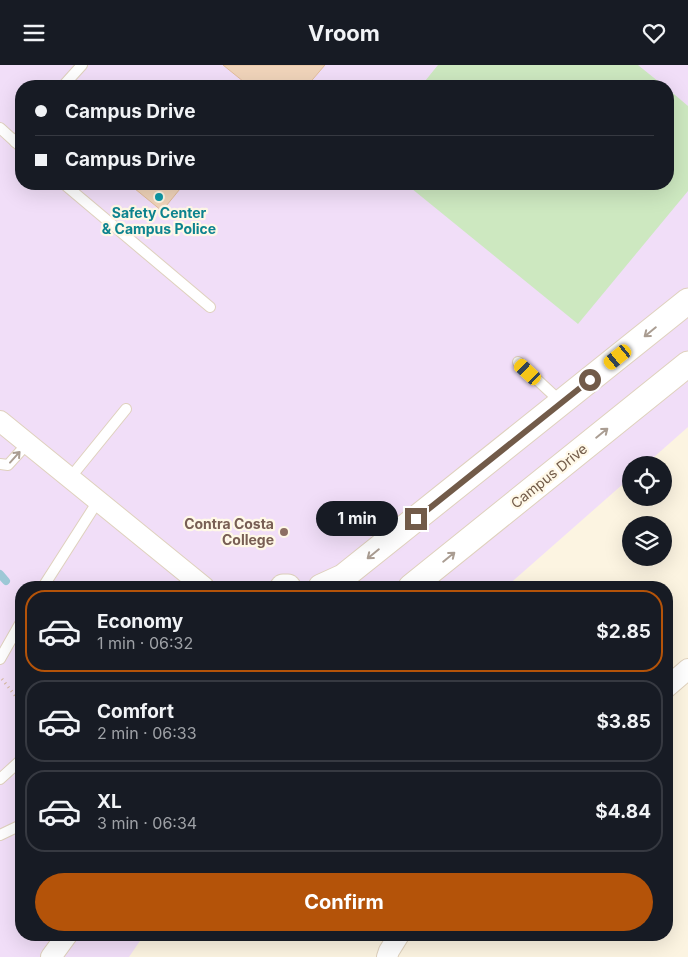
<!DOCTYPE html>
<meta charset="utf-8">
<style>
body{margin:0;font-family:Inter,sans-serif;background:#20242c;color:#f1f3f6;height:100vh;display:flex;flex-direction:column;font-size:19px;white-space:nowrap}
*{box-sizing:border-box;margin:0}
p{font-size:16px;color:#9ea1a6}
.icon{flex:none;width:28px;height:28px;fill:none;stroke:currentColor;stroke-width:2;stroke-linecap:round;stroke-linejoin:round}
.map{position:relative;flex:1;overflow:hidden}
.panel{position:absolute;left:15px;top:516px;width:658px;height:360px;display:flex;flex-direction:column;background:#171b24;border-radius:20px;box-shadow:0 5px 20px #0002}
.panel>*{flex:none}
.top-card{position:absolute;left:15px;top:15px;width:659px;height:110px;border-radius:20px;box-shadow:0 5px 20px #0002;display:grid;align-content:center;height:110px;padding:0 20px;background:#171b24}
.tools{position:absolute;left:622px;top:391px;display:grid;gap:10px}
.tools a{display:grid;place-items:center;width:50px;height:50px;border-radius:50%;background:#171b24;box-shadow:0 5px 20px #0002;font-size:25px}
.end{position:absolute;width:22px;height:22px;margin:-11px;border:6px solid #725b49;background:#fff;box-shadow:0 0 0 2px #fff}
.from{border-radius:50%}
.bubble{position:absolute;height:35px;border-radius:18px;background:#171b24;box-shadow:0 5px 20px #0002;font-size:16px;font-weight:700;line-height:35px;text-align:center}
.car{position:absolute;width:15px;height:30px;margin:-15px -8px;border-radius:6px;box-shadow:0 0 4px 1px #0007;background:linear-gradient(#f5c518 24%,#345 0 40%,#f5c518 0 76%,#345 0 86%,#f5c518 0)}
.top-card b{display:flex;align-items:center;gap:18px;height:48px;font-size:19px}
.top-card b+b{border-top:1px solid #363941}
.top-card i{width:12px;height:12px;background:#f1f3f6}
ul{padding:9px 0 0;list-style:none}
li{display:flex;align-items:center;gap:15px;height:82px;margin:0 10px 8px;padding:0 10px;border:2px solid #363941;border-radius:20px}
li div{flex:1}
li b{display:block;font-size:19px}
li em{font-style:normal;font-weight:700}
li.current{border-color:#b45309}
li>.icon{width:45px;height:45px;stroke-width:1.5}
.action{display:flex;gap:10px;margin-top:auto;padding:10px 20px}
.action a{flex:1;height:58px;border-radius:30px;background:#b45309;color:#fff;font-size:20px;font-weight:700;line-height:58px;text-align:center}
header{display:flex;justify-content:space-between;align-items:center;height:65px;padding:0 20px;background:#171b24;font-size:22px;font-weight:700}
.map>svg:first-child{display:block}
.education{fill:#f1def8;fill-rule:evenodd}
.green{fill:#cde8c0}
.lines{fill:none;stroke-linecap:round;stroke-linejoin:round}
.stream{stroke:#9dc8d6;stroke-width:8}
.building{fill:#f0d4ba;stroke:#e3bd9a}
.service-casing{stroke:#dfd1bd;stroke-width:12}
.minor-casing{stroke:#dfd1bd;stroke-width:22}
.tertiary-casing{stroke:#dfd1bd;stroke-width:27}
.path{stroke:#d5b89d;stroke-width:3;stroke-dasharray:1 4;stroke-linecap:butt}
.service{stroke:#fff;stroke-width:10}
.minor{stroke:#fff;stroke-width:20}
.tertiary{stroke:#fff;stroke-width:25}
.oneway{stroke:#aa9d92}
.route{stroke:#725b49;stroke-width:6}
.culture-dot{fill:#0f9aa8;stroke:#fff8e7;stroke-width:2}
.education-dot{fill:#8d6e63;stroke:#fff8e7;stroke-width:2}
.labels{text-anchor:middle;stroke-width:4.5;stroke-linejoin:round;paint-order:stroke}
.culture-label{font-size:14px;font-weight:bold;fill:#0d838f;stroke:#fff8e7}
.street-label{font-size:14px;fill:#725b49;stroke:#fff8e7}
.education-label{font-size:14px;font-weight:bold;fill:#785e54;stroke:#fff8e7;text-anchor:end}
</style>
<header><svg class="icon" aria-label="menu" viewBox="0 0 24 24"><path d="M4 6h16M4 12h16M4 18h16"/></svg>Vroom<svg class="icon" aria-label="heart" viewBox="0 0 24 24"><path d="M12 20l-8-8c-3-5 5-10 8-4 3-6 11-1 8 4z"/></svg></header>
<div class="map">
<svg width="688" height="892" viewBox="0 0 688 892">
<rect width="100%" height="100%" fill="#fcf4e1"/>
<path class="education" d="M 0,0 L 688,0 L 688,362 L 645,400 L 631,400 L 631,412 L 506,522 L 21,522 L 21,870 L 144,870 L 129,892 L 0,892 ZM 21,21 L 668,21 L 668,119 L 21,119 Z"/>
<g class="green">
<path d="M 438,0 L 638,0 L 664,21 L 421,21 Z"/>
<path d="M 668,24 L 688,41 L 688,126 L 578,259 L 406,119 L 668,119 Z"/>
</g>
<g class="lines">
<path class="stream" d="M 0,509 L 6,516"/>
</g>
<g class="building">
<path d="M 223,0 L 325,0 L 307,21 L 249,21 Z"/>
<path d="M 129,119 L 184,119 L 162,146 Z"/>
</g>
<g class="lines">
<defs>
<g id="service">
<path d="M 63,21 L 82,0"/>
<path d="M 0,63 L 21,82"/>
<path d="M 15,77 L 21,69"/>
<path d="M 64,119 L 210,242"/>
<path d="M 518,297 L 561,337"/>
<path d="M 0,399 L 8,400 L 27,379"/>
<path d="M 70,413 L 126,344"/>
<path d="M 43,522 L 98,436"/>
<path d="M 0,594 L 21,557"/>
<path d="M 0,714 L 21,695"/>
<path d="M 0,770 L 21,760"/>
</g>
<g id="minor">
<path d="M 0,356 L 204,522"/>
<path d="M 666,623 L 688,604"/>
<path d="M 51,892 L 67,870"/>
<path d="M 387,892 L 389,886 L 399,870"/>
</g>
<g id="tertiary">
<path d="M 283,522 L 288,522"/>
<path d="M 321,522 L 343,512 L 688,236"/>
<path d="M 411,522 L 688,299"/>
</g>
</defs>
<use href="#service" class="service-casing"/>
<use href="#minor" class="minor-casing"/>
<use href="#tertiary" class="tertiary-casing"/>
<path class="path" d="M 2,614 L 21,638"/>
<use href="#service" class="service"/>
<use href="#minor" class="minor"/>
<use href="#tertiary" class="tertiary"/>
</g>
<defs><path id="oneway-shaft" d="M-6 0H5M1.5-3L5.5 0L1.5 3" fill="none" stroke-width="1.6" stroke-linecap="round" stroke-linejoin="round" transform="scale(1.25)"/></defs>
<g class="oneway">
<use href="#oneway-shaft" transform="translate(650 267) rotate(141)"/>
<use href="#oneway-shaft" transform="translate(602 368) rotate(-39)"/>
<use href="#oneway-shaft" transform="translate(15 392) rotate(-48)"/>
<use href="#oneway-shaft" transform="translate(373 489) rotate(141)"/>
<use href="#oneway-shaft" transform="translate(449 492) rotate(-39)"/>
</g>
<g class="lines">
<path class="route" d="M 416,454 L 590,315"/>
</g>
<circle class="culture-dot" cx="159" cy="132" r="5"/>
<circle class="education-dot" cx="284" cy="467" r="5"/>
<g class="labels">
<g class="culture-label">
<text x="159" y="153">Safety Center<tspan x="159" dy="16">&amp; Campus Police</tspan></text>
</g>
<g class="street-label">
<text transform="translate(549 411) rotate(-39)" y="5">Campus Drive</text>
</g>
<g class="education-label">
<text x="274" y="464">Contra Costa<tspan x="274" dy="16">College</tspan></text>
</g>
</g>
</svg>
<div class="tools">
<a><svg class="icon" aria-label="locate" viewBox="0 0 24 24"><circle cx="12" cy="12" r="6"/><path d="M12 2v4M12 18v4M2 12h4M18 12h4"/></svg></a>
<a><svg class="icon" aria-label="layers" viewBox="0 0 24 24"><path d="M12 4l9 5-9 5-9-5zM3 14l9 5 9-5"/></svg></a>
</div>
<i class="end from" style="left:590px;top:315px"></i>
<i class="end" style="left:416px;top:454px"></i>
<div class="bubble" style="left:316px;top:436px;width:82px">1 min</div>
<i class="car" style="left:618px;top:292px;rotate:231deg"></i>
<i class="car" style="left:528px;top:307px;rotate:313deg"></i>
<div class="top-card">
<b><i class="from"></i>Campus Drive</b>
<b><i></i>Campus Drive</b>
</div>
<section class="panel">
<ul>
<li class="current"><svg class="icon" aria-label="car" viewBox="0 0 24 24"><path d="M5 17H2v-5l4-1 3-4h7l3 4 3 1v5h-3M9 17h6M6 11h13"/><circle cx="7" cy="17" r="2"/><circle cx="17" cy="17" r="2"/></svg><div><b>Economy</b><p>1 min · 06:32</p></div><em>$2.85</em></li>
<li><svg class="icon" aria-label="car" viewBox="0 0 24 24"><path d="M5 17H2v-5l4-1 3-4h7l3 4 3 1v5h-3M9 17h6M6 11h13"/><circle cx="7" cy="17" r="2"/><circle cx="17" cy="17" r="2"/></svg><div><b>Comfort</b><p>2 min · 06:33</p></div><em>$3.85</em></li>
<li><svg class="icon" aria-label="car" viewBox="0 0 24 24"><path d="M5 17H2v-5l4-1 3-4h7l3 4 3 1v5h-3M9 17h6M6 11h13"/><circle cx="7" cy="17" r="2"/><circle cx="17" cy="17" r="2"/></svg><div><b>XL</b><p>3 min · 06:34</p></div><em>$4.84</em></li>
</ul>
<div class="action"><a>Confirm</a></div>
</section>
</div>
